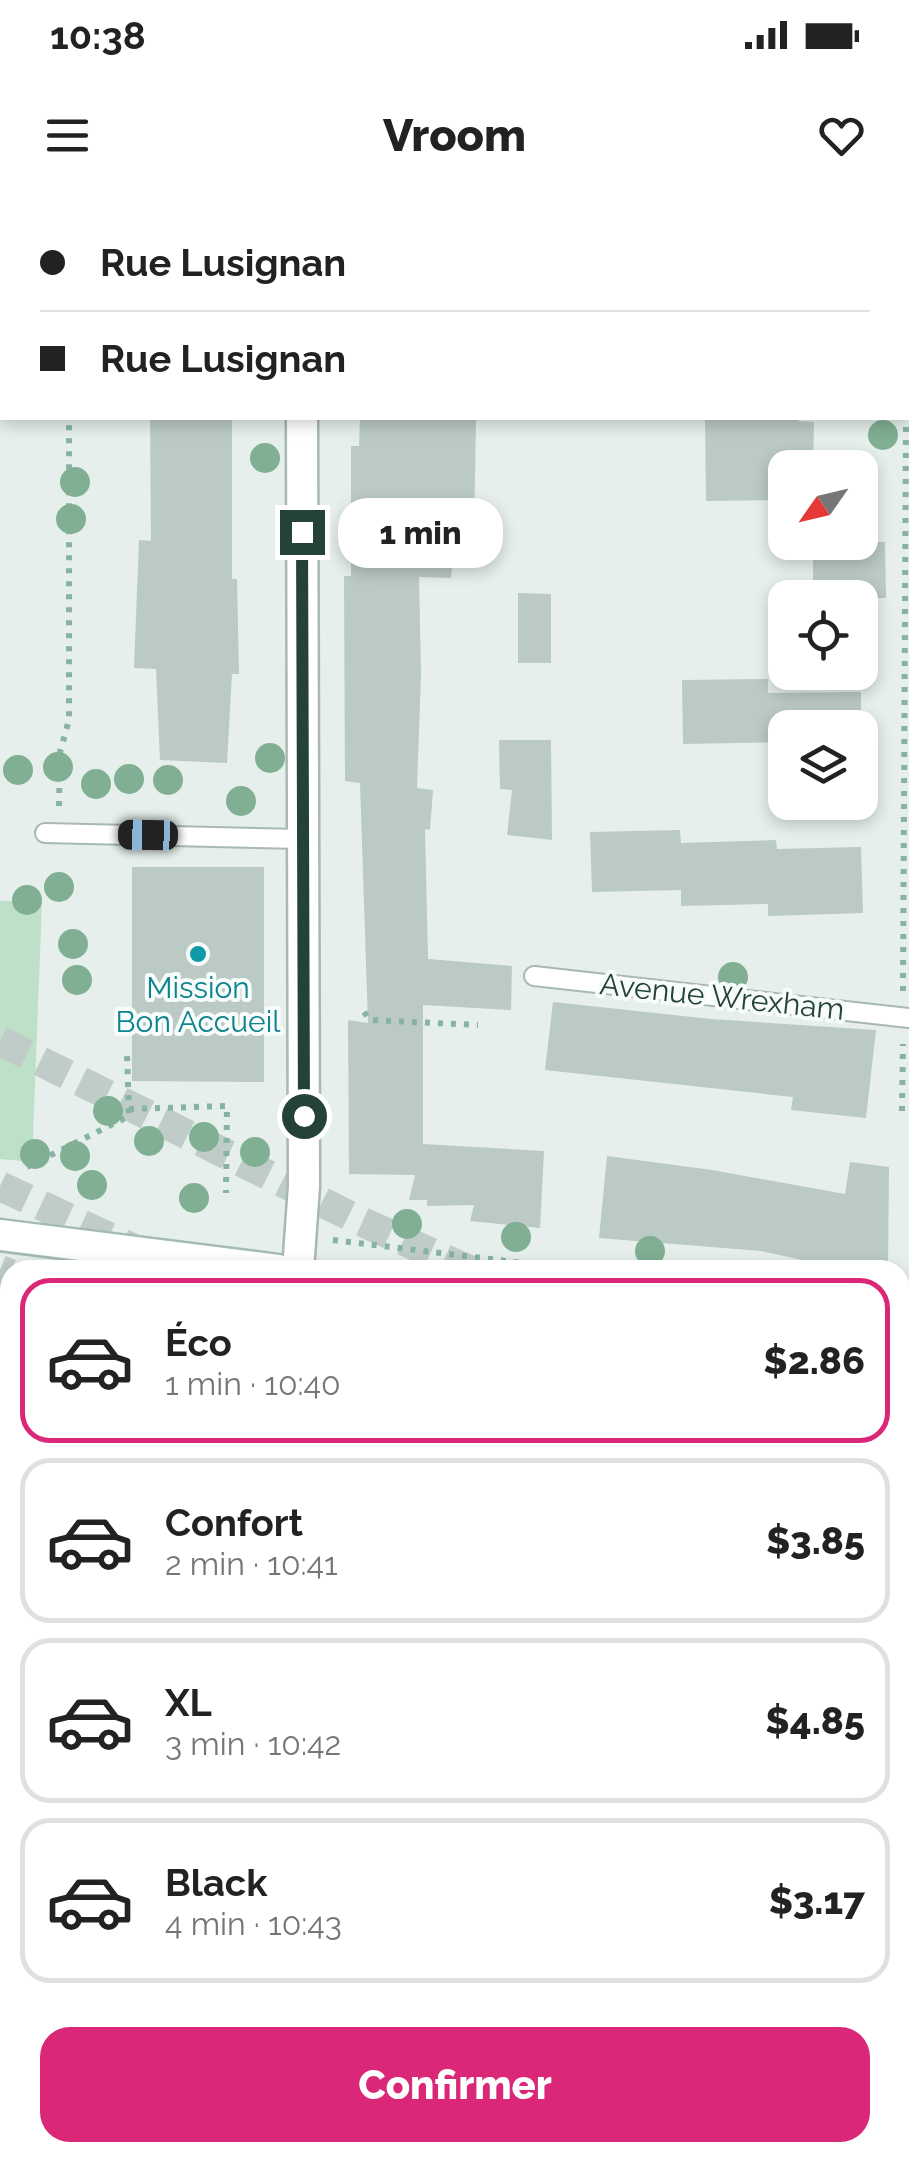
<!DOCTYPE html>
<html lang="fr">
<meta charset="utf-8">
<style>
body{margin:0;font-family:Raleway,sans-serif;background:#f6f6f6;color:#222;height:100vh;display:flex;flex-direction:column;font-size:38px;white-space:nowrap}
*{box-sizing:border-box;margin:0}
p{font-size:32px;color:#767676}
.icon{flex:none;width:55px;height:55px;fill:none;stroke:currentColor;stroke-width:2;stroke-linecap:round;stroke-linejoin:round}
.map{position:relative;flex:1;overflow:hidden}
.details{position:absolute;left:0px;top:1060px;width:910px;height:902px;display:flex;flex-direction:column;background:#fff;border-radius:30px 30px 0 0;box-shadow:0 5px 15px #0003}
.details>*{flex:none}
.top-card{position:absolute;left:0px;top:0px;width:910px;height:220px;box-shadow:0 5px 15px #0003;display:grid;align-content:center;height:220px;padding:0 40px;background:#fff}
.needle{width:65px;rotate:236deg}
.buttons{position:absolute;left:768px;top:250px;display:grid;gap:20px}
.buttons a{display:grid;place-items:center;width:110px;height:110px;border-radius:20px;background:#fff;box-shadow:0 5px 15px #0003;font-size:50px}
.end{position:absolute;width:45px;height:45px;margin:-22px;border:12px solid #24423a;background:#fff;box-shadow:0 0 0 5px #fff}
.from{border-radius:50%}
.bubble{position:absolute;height:70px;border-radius:30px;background:#fff;box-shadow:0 5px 15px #0003;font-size:32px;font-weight:800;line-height:70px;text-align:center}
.car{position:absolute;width:30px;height:60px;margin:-30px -15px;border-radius:12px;box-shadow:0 0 8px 2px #0007;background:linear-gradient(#222 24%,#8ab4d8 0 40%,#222 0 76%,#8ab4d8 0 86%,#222 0)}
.top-card b{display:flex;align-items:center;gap:35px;height:95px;font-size:38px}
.top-card b+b{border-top:2px solid #e0e0e0}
.top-card i{width:25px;height:25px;background:#222}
ul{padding:18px 0 0;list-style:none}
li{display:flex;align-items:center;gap:30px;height:165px;margin:0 20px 15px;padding:0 20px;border:5px solid #e0e0e0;border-radius:30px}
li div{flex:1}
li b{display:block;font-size:38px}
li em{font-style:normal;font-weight:800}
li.active{border-color:#db2777}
li>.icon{width:90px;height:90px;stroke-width:1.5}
.cta{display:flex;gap:20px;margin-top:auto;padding:20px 40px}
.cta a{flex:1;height:115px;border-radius:30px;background:#db2777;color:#fff;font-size:40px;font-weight:800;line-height:115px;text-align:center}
.status{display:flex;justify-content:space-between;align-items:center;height:70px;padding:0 50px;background:#fff;direction:ltr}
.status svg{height:28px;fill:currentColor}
header{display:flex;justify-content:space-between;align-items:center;height:130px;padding:0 40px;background:#fff;font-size:45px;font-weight:800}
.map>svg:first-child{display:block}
.built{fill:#d4dfda}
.green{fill:#bfe0c8}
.building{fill:#bbcac4}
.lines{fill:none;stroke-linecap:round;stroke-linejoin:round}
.trunk-tunnel{stroke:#bfccc8;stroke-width:30;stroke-dasharray:30 15;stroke-linecap:butt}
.service-casing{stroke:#a8b8b2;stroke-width:22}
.minor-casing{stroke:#a8b8b2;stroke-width:35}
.secondary-casing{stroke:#a4bbb3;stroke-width:35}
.trunk-casing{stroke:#c2cac8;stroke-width:35}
.path{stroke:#86b3a5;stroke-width:6;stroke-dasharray:5 8;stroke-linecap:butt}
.service{stroke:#fff;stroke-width:18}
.minor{stroke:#fff;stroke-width:30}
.secondary{stroke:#fff;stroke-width:30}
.trunk{stroke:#4c8a7c;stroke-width:30}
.rail-casing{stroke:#5f7d75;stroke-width:11}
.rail{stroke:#f7fbf9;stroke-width:8;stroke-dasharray:22;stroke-linecap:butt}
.tree{fill:#80af93}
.route{stroke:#24423a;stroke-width:12}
.culture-dot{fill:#0f9aa8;stroke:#f7fbf9;stroke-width:4}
.labels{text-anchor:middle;stroke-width:8;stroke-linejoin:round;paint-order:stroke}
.culture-label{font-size:30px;fill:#0d838f;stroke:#f7fbf9}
.street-label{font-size:30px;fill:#24423a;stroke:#f7fbf9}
</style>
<div class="status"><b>10:38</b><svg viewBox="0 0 49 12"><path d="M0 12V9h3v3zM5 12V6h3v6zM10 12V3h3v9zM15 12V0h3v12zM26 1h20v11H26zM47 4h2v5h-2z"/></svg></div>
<header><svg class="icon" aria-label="menu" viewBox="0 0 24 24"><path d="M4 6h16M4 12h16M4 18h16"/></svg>Vroom<svg class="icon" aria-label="heart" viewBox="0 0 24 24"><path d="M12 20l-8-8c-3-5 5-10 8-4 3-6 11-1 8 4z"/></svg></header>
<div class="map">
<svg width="909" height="1961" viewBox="0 0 909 1961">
<rect width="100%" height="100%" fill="#e6efeb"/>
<g class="built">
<path d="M 0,1284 L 10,1286 L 10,1591 L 0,1591 Z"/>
<path d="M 900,1760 L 909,1762 L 909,1961 L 560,1961 L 561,1952 L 900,1952 Z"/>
</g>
<path class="green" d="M 0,701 L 42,701 L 32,962 L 0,959 Z"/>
<g class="building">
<path d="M 150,218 L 232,218 L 232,379 L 237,379 L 239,474 L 232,474 L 227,563 L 160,560 L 156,469 L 134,468 L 139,340 L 151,341 Z"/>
<path d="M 360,218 L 476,218 L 474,340 L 454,339 L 451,378 L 419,377 L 421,474 L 417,588 L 433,590 L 430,630 L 425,629 L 428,759 L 512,766 L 511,810 L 423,805 L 423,944 L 544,951 L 540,1028 L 470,1021 L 474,1005 L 427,1006 L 427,1000 L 409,1000 L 415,975 L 349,974 L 348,820 L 368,823 L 360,583 L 345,581 L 344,376 L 351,376 L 351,246 L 359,246 Z"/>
<path d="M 705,218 L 798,218 L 798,221 L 814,222 L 813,268 L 785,268 L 785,300 L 706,301 Z"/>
<path d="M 813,342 L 885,342 L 886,398 L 813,398 Z"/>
<path d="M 518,393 L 551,394 L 551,463 L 518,463 Z"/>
<path d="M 768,479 L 768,493 L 861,492 L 861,528 L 785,528 L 785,542 L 683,544 L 682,480 Z"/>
<path d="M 499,540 L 551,540 L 552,640 L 507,635 L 512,590 L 500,589 Z"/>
<path d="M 680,630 L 681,643 L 776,640 L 777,649 L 861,647 L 863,713 L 768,716 L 768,704 L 681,706 L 681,690 L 592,692 L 590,632 Z"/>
<path d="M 132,667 L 264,667 L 264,882 L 132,881 Z"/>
<path d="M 553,802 L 711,819 L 876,830 L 866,918 L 791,910 L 793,897 L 545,870 Z"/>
<path d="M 607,956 L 712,970 L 845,994 L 850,962 L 889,967 L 888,1066 L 807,1061 L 761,1051 L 599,1038 Z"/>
</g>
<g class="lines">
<g class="trunk-tunnel">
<path d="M 0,841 L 358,1020 L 469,1070"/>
<path d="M 0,986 L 132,1048"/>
<path d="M 0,1070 L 10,1074"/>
<path d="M 900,1211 L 909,1213"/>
<path d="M 900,1293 L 909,1295"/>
<path d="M 900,1403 L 909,1405"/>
</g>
<defs>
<g id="service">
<path d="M 45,633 L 302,639"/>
<path d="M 534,776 L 909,818"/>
</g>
<g id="minor">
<path d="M 302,2 L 302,0"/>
<path d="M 298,1070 L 304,986 L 302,218"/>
<path d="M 0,1652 L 10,1653"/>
<path d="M 900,1712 L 909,1713"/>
</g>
<g id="secondary">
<path d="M 0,1035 L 278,1070"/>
<path d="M 900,1146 L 909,1147"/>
</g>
<g id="trunk">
<path d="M 0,1180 L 10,1184"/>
<path d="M 0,1207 L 10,1209"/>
<path d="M 900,1481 L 909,1483"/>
</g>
</defs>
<use href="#service" class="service-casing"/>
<use href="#minor" class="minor-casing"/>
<use href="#secondary" class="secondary-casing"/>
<use href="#trunk" class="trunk-casing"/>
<g class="path">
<path d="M 69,0 L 69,2"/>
<path d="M 908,3 L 908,0"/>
<path d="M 59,606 L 60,552 L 69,520 L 69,218"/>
<path d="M 903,791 L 906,218"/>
<path d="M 364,812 L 370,820 L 478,825"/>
<path d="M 129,909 L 227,906 L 226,993"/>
<path d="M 902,911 L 903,844"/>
<path d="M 27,967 L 129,916 L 127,854 L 132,855"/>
<path d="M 333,1040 L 581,1070"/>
<path d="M 0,1348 L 10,1350"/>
<path d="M 0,1417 L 10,1418"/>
<path d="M 0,1486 L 10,1487"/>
<path d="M 908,1961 L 908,1777"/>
</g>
<use href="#service" class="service"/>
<use href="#minor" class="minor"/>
<use href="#secondary" class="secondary"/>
<use href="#trunk" class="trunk"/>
<defs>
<g id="rail">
<path d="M 0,1326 L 10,1328"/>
<path d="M 0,1364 L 10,1366"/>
<path d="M 0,1389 L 10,1391"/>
<path d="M 0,1437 L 10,1439"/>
<path d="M 0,1463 L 10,1465"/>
<path d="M 0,1512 L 10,1514"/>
<path d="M 0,1537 L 10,1539"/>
<path d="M 900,1562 L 909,1563"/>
<path d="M 900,1587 L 909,1588"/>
<path d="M 900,1614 L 909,1615"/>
<path d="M 900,1641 L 909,1642"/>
</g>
</defs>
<use href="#rail" class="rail-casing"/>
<use href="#rail" class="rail"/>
</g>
<g class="tree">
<circle cx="883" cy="235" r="15"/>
<circle cx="265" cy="258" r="15"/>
<circle cx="75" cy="282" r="15"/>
<circle cx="71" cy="319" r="15"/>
<circle cx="270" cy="558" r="15"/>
<circle cx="58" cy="567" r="15"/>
<circle cx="18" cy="570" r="15"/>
<circle cx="129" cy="579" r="15"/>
<circle cx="168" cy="580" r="15"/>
<circle cx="96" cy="584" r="15"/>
<circle cx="241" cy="601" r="15"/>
<circle cx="59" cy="687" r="15"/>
<circle cx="27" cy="700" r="15"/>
<circle cx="73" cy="744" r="15"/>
<circle cx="733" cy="777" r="15"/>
<circle cx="77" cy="780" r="15"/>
<circle cx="108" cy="911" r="15"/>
<circle cx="204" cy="937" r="15"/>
<circle cx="149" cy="941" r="15"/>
<circle cx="255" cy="952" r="15"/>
<circle cx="35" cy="954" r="15"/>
<circle cx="75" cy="956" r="15"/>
<circle cx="92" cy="985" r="15"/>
<circle cx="194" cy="998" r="15"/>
<circle cx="407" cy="1024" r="15"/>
<circle cx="516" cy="1037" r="15"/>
<circle cx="650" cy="1051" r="15"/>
</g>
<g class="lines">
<path class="route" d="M 302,332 L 304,916"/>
</g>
<circle class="culture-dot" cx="198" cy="754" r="10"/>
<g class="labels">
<g class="culture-label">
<text x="198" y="798">Mission<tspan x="198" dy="34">Bon Accueil</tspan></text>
</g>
<g class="street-label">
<text transform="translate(722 797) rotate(6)" y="10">Avenue Wrexham</text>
</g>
</g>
</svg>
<div class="buttons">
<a><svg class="needle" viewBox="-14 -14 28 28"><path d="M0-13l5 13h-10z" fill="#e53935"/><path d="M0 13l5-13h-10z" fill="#767676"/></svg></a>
<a><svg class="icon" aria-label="locate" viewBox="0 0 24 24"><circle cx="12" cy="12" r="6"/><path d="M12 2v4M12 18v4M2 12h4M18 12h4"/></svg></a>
<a><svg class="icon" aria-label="layers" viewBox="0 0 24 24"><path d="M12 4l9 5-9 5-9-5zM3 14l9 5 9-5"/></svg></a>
</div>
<i class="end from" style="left:304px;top:916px"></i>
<i class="end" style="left:302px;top:332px"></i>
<div class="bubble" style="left:338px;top:298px;width:165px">1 min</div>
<i class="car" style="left:148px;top:635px;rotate:271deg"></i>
<div class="top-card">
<b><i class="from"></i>Rue Lusignan</b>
<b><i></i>Rue Lusignan</b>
</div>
<section class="details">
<ul>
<li class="active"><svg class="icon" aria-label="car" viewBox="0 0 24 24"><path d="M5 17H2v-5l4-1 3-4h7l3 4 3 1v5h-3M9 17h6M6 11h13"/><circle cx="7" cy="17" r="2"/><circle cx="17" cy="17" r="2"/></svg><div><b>Éco</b><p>1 min · 10:40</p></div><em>$2.86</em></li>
<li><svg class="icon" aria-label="car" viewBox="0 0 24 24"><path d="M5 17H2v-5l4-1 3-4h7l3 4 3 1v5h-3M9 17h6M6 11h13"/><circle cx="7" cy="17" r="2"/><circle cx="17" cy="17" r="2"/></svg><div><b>Confort</b><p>2 min · 10:41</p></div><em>$3.85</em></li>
<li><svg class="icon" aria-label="car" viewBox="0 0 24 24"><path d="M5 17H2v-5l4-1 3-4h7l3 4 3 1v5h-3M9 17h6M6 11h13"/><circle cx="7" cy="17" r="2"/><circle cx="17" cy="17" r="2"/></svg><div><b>XL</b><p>3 min · 10:42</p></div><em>$4.85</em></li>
<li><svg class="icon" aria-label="car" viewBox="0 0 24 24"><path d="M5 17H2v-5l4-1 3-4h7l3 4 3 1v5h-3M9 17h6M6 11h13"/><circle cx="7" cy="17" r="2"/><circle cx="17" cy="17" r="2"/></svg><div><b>Black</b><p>4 min · 10:43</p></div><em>$3.17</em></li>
</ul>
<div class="cta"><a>Confirmer</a></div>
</section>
</div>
